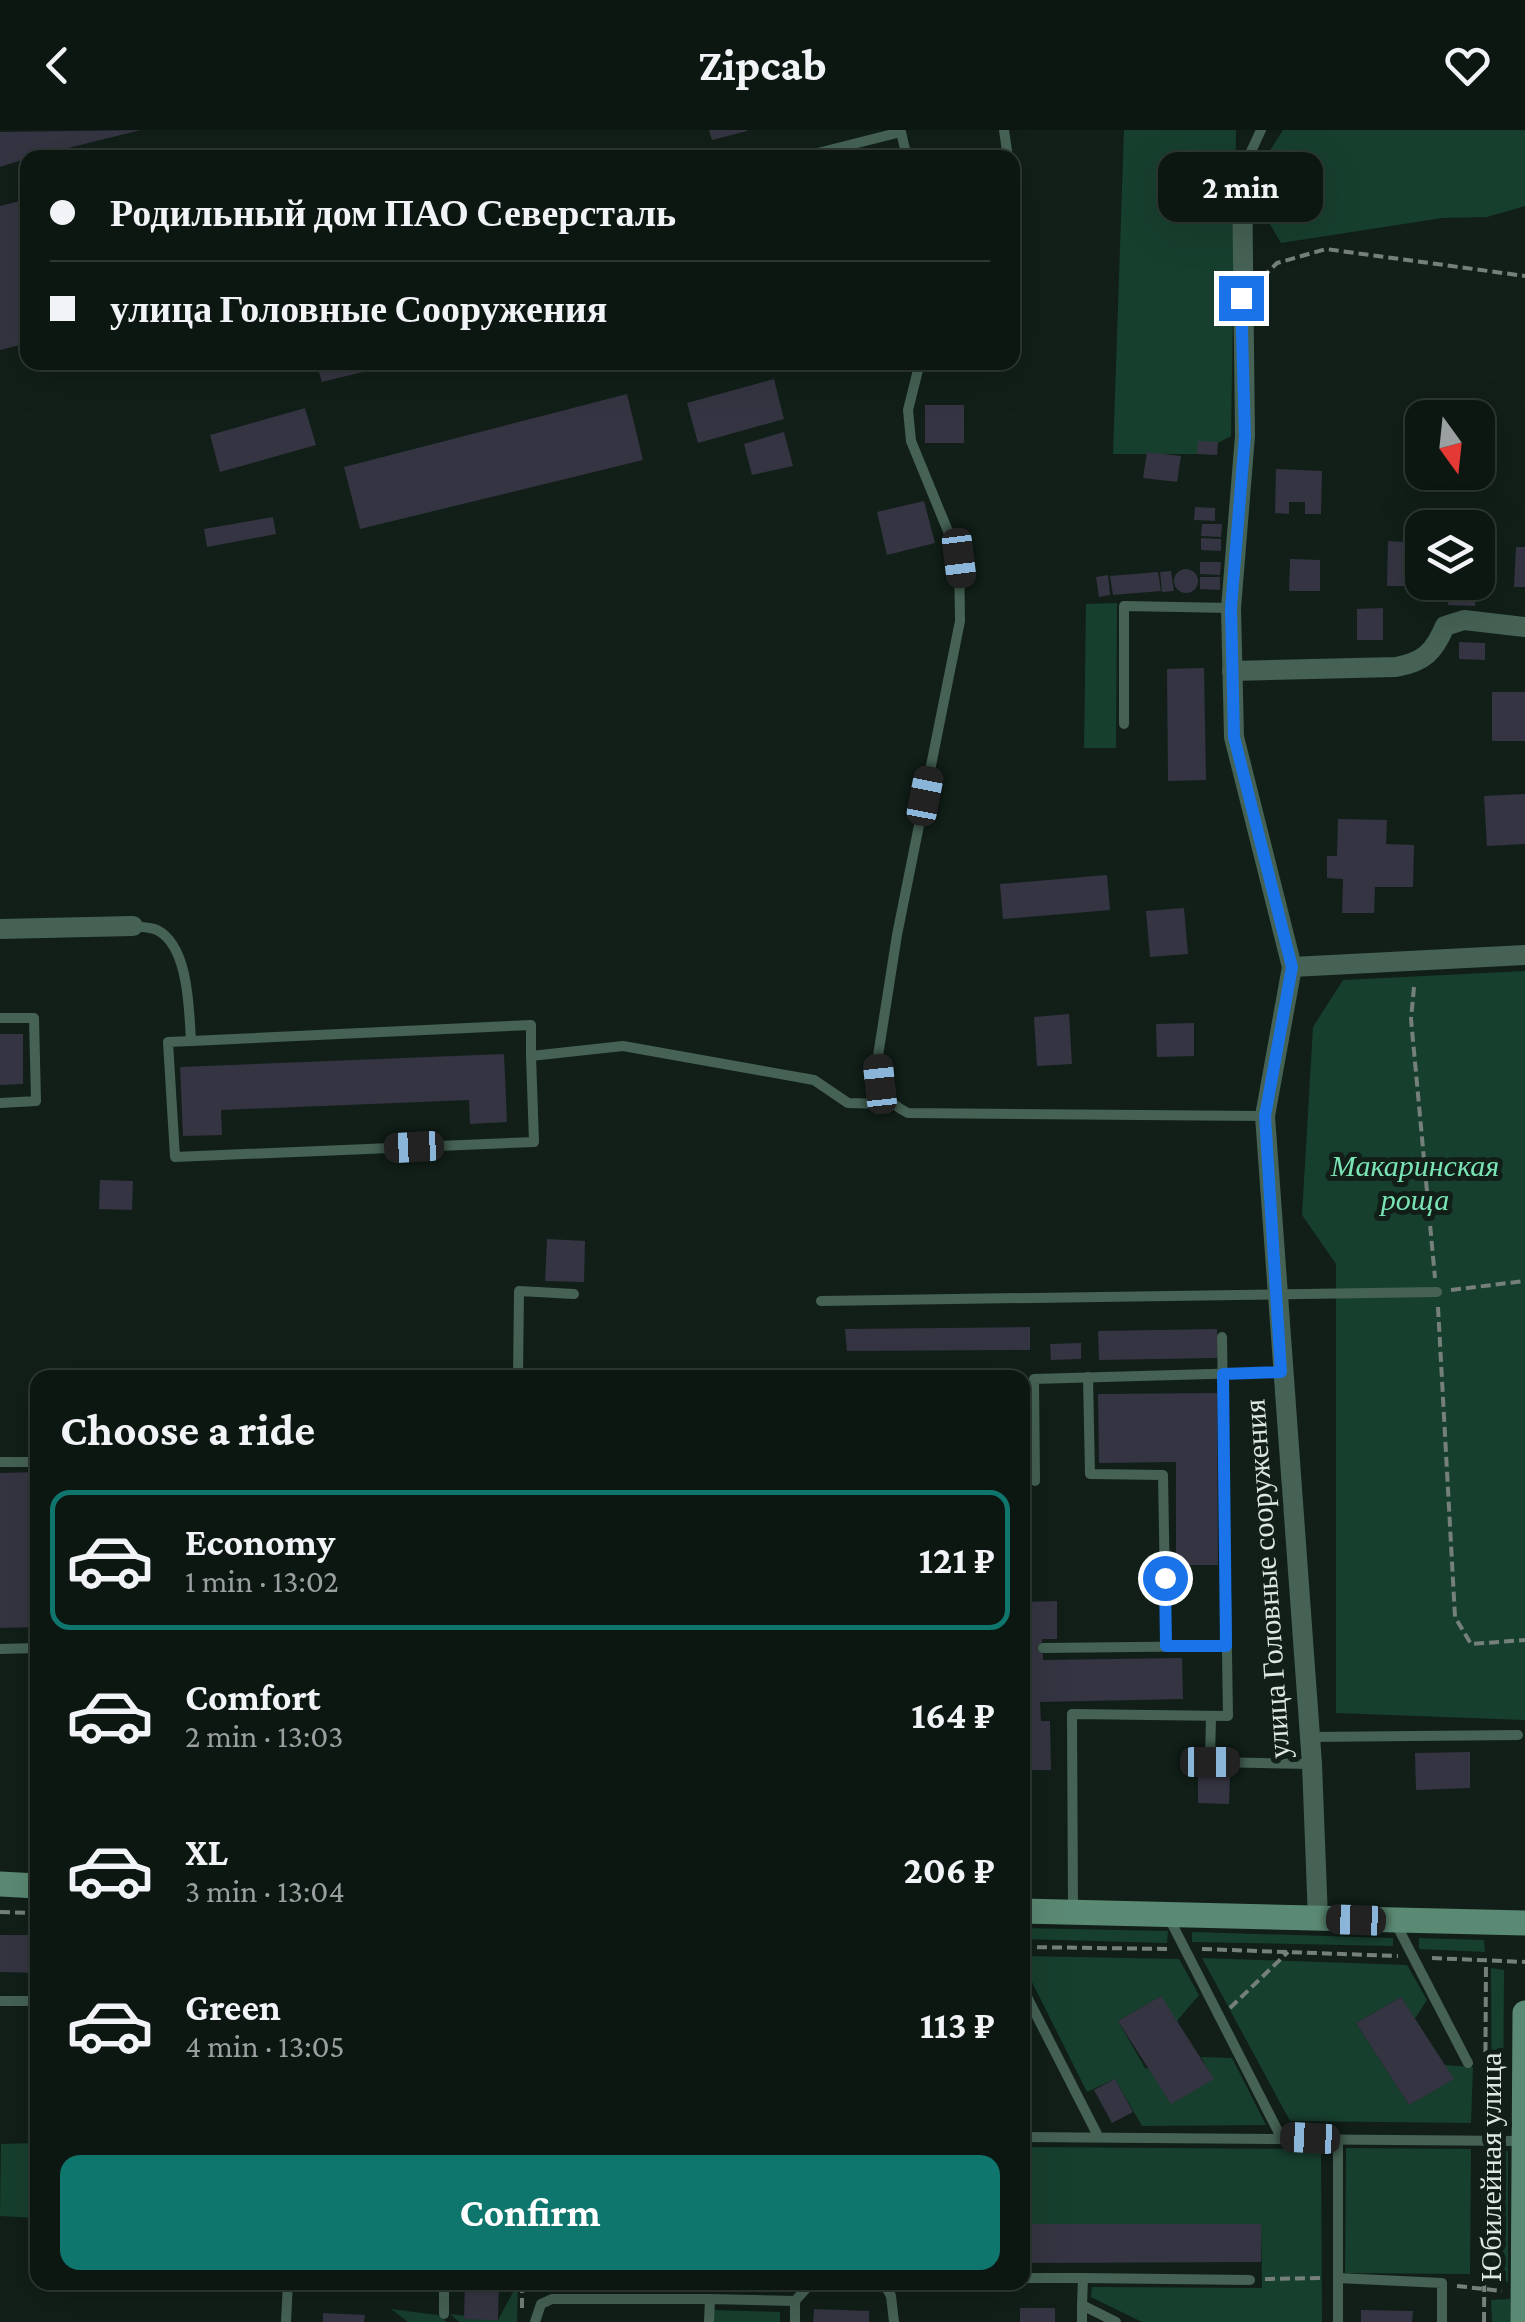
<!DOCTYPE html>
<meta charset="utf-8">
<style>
body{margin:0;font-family:"Crimson Pro",serif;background:#16201b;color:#f1f3f6;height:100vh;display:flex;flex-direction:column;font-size:38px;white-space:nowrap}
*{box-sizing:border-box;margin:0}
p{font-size:32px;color:#9a9f9f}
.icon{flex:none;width:55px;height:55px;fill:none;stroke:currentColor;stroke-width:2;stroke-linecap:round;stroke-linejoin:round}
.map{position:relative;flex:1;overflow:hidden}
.side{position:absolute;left:30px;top:1240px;width:1000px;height:920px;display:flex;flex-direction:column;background:#0d1712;border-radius:20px;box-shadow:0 10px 40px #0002,0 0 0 2px #2d3632}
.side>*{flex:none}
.hud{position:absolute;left:20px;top:20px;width:1000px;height:220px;border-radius:20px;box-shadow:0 10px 40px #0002,0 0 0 2px #2d3632;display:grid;align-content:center;height:220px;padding:0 30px;background:#0d1712}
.needle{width:65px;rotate:165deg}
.buttons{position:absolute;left:1405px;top:270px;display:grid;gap:20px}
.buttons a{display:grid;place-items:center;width:90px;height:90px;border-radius:20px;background:#0d1712;box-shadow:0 10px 40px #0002,0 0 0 2px #2d3632;font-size:50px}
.end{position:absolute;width:45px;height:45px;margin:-22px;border:12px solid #1a73e8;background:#fff;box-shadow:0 0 0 5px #fff}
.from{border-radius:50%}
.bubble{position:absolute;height:70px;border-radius:20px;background:#0d1712;box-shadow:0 10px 40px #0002,0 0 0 2px #2d3632;font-size:32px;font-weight:700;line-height:70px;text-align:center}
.car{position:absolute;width:30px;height:60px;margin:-30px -15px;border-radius:12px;box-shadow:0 0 8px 2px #0007;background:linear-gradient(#222 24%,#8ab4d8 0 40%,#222 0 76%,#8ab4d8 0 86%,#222 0)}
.hud b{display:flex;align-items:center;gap:35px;height:95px;font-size:38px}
.hud b+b{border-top:2px solid #2d3632}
.hud i{width:25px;height:25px;background:#f1f3f6}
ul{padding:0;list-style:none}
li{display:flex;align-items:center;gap:30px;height:140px;margin:0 20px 15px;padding:0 10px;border:5px solid transparent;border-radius:20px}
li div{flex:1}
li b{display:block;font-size:38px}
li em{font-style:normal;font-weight:700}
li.active{border-color:#0f766e}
li>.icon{width:90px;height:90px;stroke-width:1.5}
h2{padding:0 30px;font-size:45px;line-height:120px}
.button{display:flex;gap:20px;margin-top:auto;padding:20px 30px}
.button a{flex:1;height:115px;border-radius:20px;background:#0f766e;color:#fff;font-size:40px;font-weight:700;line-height:115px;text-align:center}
header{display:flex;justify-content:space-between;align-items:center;height:130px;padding:0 30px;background:#0d1712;font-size:45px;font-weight:700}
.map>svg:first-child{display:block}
.green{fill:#173f2e}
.building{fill:#353442}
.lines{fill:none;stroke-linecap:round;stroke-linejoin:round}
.path{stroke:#75807a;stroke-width:4;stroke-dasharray:10 5;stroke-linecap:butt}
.lane{stroke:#456254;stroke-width:10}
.street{stroke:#456254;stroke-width:20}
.secondary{stroke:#5b8a74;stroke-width:25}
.route{stroke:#1a73e8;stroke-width:12}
.labels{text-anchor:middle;stroke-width:10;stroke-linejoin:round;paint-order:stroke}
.park-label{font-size:30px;font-style:italic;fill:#7ae4b5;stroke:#111f18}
.street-label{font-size:30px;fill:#dee7e2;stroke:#111f18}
</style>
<header><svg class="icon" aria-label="back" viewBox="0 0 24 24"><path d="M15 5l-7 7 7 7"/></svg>Zipcab<svg class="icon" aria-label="heart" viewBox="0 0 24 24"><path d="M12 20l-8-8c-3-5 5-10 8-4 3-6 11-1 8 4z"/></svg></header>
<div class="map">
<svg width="1525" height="2192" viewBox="0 0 1525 2192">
<rect width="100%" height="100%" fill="#111f18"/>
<g class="green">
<path d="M 1124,0 L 1236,0 L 1231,306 L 1197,324 L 1113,324 Z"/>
<path d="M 1283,0 L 1525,0 L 1525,76 L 1487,87 L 1442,88 L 1281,113 L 1257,72 L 1267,25 Z"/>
<path d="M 1117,473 L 1116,618 L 1084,618 L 1086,474 Z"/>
<path d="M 1525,841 L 1525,1590 L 1336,1583 L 1336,1134 L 1302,1085 L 1313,897 L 1343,850 Z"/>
<path d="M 1023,1798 L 1168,1801 L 1167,1813 L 1023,1809 Z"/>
<path d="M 1192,1802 L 1393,1808 L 1393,1816 L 1192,1812 Z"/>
<path d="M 1419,1808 L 1484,1810 L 1485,1822 L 1419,1819 Z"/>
<path d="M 1023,1826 L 1179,1829 L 1199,1865 L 1176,1892 L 1161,1866 L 1118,1891 L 1145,1938 L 1213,1949 L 1201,1927 L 1232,1928 L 1266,1995 L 1142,1996 L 1115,1949 L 1087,1962 L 1023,1834 Z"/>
<path d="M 1202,1828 L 1407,1835 L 1427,1870 L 1414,1890 L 1401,1867 L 1356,1893 L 1409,1975 L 1453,1949 L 1445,1935 L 1473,1937 L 1471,1993 L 1290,1991 Z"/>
<path d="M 1491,1838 L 1504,1840 L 1503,1991 L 1492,1992 Z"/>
<path d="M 37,2013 L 37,2088 L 0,2086 L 1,2014 Z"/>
<path d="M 1023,2017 L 1321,2019 L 1322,2192 L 1142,2192 L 1091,2167 L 1092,2157 L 1262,2158 L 1261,2095 L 1023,2094 Z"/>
<path d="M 1346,2018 L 1471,2019 L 1470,2144 L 1345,2143 Z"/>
<path d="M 1492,2021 L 1508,2021 L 1508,2152 L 1493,2151 Z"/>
<path d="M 518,2153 L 517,2192 L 459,2192 L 450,2184 L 498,2190 Z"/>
<path d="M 1510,2169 L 1511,2192 L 1492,2192 L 1491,2170 Z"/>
<path d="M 391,2179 L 438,2185 L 447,2192 L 408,2192 Z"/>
<path d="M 713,2180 L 780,2182 L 780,2192 L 713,2192 Z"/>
</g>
<g class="building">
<path d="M 141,0 L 28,28 L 0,37 L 0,2 Z"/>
<path d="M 709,0 L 747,0 L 747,1 L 712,10 Z"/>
<path d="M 878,18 L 881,28 L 847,28 L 847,26 Z"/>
<path d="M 28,69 L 28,213 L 0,220 L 0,76 Z"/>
<path d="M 316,232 L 374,232 L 375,239 L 322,252 Z"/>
<path d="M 774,249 L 784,289 L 698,313 L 687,273 Z"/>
<path d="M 627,264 L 643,330 L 360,399 L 344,337 Z"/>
<rect x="925" y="275" width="39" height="38"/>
<path d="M 305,278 L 316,315 L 220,342 L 210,305 Z"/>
<path d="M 784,302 L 793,336 L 752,345 L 744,314 Z"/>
<path d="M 1198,311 L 1218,312 L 1217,325 L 1197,324 Z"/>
<path d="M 1147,322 L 1181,326 L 1177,352 L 1143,348 Z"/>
<path d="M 1276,339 L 1322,341 L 1321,384 L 1305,384 L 1305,372 L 1289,372 L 1289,384 L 1275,383 Z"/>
<path d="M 924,371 L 935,413 L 887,425 L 877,382 Z"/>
<path d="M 1195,377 L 1215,378 L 1215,391 L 1194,390 Z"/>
<path d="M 273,387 L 276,404 L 207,417 L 204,399 Z"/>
<path d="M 1202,394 L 1222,394 L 1221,407 L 1201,406 Z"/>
<path d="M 1406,406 L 1422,406 L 1422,452 L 1476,452 L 1475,476 L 1448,475 L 1449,457 L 1433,456 L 1433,464 L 1407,463 L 1407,456 L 1387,456 L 1388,411 L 1406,412 Z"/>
<path d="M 1201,408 L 1221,409 L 1221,421 L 1201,420 Z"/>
<path d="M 1516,417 L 1525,417 L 1525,457 L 1514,457 Z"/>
<path d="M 1290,429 L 1320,430 L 1320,461 L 1289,461 Z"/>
<path d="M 1200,432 L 1221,432 L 1220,445 L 1200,444 Z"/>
<circle cx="1186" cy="451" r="12"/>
<path d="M 1171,441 L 1174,461 L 1162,462 L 1160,442 Z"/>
<path d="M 1158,442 L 1161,461 L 1113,465 L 1110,446 Z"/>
<path d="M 1108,445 L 1110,465 L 1099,467 L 1096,447 Z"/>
<path d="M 1200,447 L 1220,447 L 1220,460 L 1200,459 Z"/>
<path d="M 1383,478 L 1383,510 L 1357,510 L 1357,479 Z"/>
<path d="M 1459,512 L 1485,513 L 1485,530 L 1459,529 Z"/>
<path d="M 1204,538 L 1206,650 L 1168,651 L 1167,539 Z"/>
<rect x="1492" y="562" width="33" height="49"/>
<path d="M 1525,664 L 1525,714 L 1487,716 L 1484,666 Z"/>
<path d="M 1338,689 L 1387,690 L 1386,714 L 1414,715 L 1413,757 L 1375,757 L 1374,783 L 1342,783 L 1343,749 L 1327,748 L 1327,726 L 1337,726 Z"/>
<path d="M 1107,745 L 1110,780 L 1003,789 L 1000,754 Z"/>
<path d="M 1184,778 L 1188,824 L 1150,827 L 1146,781 Z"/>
<path d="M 1069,884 L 1072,934 L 1037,936 L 1034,887 Z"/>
<path d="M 1194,893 L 1194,926 L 1157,927 L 1156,894 Z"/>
<path d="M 0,904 L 23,904 L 23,954 L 0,955 Z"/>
<path d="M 504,924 L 507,992 L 470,994 L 469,970 L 221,980 L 222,1005 L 183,1006 L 180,937 Z"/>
<path d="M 100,1050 L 133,1051 L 132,1080 L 99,1079 Z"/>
<path d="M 547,1109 L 585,1111 L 584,1152 L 545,1151 Z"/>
<path d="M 1030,1197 L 1030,1220 L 847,1221 L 845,1199 Z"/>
<path d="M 1217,1199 L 1217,1228 L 1099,1230 L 1098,1201 Z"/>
<path d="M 1081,1213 L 1081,1229 L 1051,1230 L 1050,1214 Z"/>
<path d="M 1217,1263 L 1218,1435 L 1176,1435 L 1176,1332 L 1099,1333 L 1098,1264 Z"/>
<path d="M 38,1342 L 38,1497 L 0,1498 L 0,1343 Z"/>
<path d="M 1057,1471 L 1057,1509 L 1042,1509 L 1043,1530 L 1182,1528 L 1183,1569 L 1040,1572 L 1041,1591 L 1050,1591 L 1051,1640 L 1022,1640 L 1022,1472 Z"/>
<path d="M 1470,1622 L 1470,1658 L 1416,1660 L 1415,1623 Z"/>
<path d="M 1198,1645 L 1230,1646 L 1229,1674 L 1198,1673 Z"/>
<path d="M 0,1805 L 38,1805 L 38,1843 L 0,1842 Z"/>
<path d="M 1161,1866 L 1214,1949 L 1171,1974 L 1118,1891 Z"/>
<path d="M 1401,1867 L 1454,1949 L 1409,1975 L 1356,1893 Z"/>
<path d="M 1115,1949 L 1133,1982 L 1112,1993 L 1094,1960 Z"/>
<path d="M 1022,2094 L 1261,2094 L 1261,2132 L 1022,2133 Z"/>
<path d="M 465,2152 L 499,2152 L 498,2190 L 464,2189 Z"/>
<rect x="1020" y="2178" width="35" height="14"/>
<path d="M 814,2179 L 869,2181 L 869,2192 L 813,2192 Z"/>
<path d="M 1361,2180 L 1413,2181 L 1412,2192 L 1361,2192 Z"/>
<path d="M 323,2183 L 365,2185 L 364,2192 L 323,2192 Z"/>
</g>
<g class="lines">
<g class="path">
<path d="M 1262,148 L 1277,133 L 1326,119 L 1525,146"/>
<path d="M 1414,857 L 1411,889 L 1435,1148"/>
<path d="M 1451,1160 L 1525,1151"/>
<path d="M 1438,1177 L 1455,1487 L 1471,1514 L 1525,1510"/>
<path d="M 0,1782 L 38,1783"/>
<path d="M 1022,1817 L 1168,1819"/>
<path d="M 1202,1819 L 1398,1826"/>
<path d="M 1432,1828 L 1525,1832"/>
<path d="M 1230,1878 L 1288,1822"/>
<path d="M 1485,1997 L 1486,1832"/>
<path d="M 1265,2149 L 1325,2148"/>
<path d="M 1457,2156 L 1502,2161"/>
<path d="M 522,2178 L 522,2152"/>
<path d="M 1484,2192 L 1485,2027"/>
</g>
<g class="lane">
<path d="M 1004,0 L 1008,28"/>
<path d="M 798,28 L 901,2 L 907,28"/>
<path d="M 1242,41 L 1261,0"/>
<path d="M 920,232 L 908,280 L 911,311 L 959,428 L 960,491 L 897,805 L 877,932 C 880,958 885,972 908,983 L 1265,986"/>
<path d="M 1124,594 L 1124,476 L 1231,478"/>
<path d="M 133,796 C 140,797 151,797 157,800 C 189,816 189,880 191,911 L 531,895 L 531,926 L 623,916 L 814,950 L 848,973 L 889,974"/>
<path d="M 0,888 L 34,888 L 36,971 L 0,973"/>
<path d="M 191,911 L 168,912 L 175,1027 L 534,1012 L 531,926"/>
<path d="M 821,1171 L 1437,1162"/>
<path d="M 1088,1247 L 1090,1344 L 1163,1345 L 1166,1516"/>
<path d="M 518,1248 L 519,1161 L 574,1164"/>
<path d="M 0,1332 L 38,1332"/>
<path d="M 1035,1351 L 1034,1249 L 1281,1242"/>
<path d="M 1022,1518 L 1023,1518"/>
<path d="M 1043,1518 L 1226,1516"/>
<path d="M 0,1519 L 38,1518"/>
<path d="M 1211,1586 L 1210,1632 L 1311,1634"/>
<path d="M 1310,1607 L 1518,1605"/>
<path d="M 1073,1781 L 1072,1584 L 1228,1586 L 1222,1207"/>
<path d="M 1168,1786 L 1281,2007"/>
<path d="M 1395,1792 L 1468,1933"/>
<path d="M 1022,1857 L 1098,2006"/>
<path d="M 0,1871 L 38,1871"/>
<path d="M 1022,2007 L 1521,2011"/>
<path d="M 1022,2148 L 1083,2148 L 1082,2175"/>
<path d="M 1083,2148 L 1250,2150"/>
<path d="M 1338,2148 L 1442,2153 L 1442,2192"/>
<path d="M 444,2152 L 444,2184"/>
<path d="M 883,2152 L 891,2166 L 894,2192"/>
<path d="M 286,2192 L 288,2152"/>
<path d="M 535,2192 L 541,2174 L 552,2169 L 710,2169"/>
<path d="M 709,2192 L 710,2169 L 795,2171"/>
<path d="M 795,2192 L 795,2171 L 812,2152"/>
<path d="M 1082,2192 L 1082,2175 L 1116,2192"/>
<path d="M 1338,2192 L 1338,2010"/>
</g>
<g class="street">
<path d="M 1242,41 L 1245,306 L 1231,478 L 1234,607 L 1292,837 L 1265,986 L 1312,1634 L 1318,1789"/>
<path d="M 1232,541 L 1396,537 C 1424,532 1434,522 1445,496 L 1464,490 L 1525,497"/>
<path d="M 0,799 L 133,796"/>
<path d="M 1292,837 L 1525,825"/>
</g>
<g class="secondary">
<path d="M 0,1754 L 38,1756"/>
<path d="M 1022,1781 L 1525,1793"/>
<path d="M 1523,2192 L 1525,1883"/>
</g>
</g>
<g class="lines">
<path class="route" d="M 1165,1448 L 1166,1516 L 1226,1516 L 1223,1244 L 1281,1242 L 1265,986 L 1292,837 L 1234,607 L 1231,478 L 1245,306 L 1241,168"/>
</g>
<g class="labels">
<g class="park-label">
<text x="1415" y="1046">Макаринская<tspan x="1415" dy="34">роща</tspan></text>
</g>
<g class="street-label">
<text transform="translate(1267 1449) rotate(-94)" y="10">улица Головные сооружения</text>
<text transform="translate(1491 2037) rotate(-90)" y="10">Юбилейная улица</text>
</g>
</g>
</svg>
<div class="buttons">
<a><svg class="needle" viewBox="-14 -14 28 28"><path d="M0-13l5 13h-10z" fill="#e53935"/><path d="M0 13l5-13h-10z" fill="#9a9f9f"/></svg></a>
<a><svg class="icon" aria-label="layers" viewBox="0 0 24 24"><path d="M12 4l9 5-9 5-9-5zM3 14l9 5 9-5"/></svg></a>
</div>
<i class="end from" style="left:1165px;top:1448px"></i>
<i class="end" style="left:1241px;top:168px"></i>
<div class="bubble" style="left:1158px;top:22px;width:165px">2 min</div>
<i class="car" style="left:959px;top:428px;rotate:173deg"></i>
<i class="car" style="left:925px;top:666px;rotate:11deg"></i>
<i class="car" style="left:880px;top:954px;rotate:354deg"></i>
<i class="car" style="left:414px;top:1017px;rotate:267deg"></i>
<i class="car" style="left:1210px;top:1632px;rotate:90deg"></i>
<i class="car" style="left:1356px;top:1790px;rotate:272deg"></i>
<i class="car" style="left:1310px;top:2008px;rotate:273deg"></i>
<div class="hud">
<b><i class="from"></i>Родильный дом ПАО Северсталь</b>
<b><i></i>улица Головные Сооружения</b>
</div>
<section class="side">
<h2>Choose a ride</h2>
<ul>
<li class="active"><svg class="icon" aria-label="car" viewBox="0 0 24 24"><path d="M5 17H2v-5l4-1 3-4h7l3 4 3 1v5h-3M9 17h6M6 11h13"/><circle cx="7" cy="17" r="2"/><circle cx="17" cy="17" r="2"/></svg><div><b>Economy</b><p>1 min · 13:02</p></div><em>121 ₽</em></li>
<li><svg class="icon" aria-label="car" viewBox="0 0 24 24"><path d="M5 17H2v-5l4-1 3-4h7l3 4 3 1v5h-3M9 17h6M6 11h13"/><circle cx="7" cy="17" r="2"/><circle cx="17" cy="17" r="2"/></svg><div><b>Comfort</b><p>2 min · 13:03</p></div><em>164 ₽</em></li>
<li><svg class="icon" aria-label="car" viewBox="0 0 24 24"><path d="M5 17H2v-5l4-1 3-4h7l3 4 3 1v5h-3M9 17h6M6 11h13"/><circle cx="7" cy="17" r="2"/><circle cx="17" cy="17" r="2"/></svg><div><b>XL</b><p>3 min · 13:04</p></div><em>206 ₽</em></li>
<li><svg class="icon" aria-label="car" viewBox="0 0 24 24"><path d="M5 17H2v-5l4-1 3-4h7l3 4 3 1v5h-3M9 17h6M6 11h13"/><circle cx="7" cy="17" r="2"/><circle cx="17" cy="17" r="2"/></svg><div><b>Green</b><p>4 min · 13:05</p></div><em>113 ₽</em></li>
</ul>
<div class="button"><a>Confirm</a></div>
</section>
</div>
